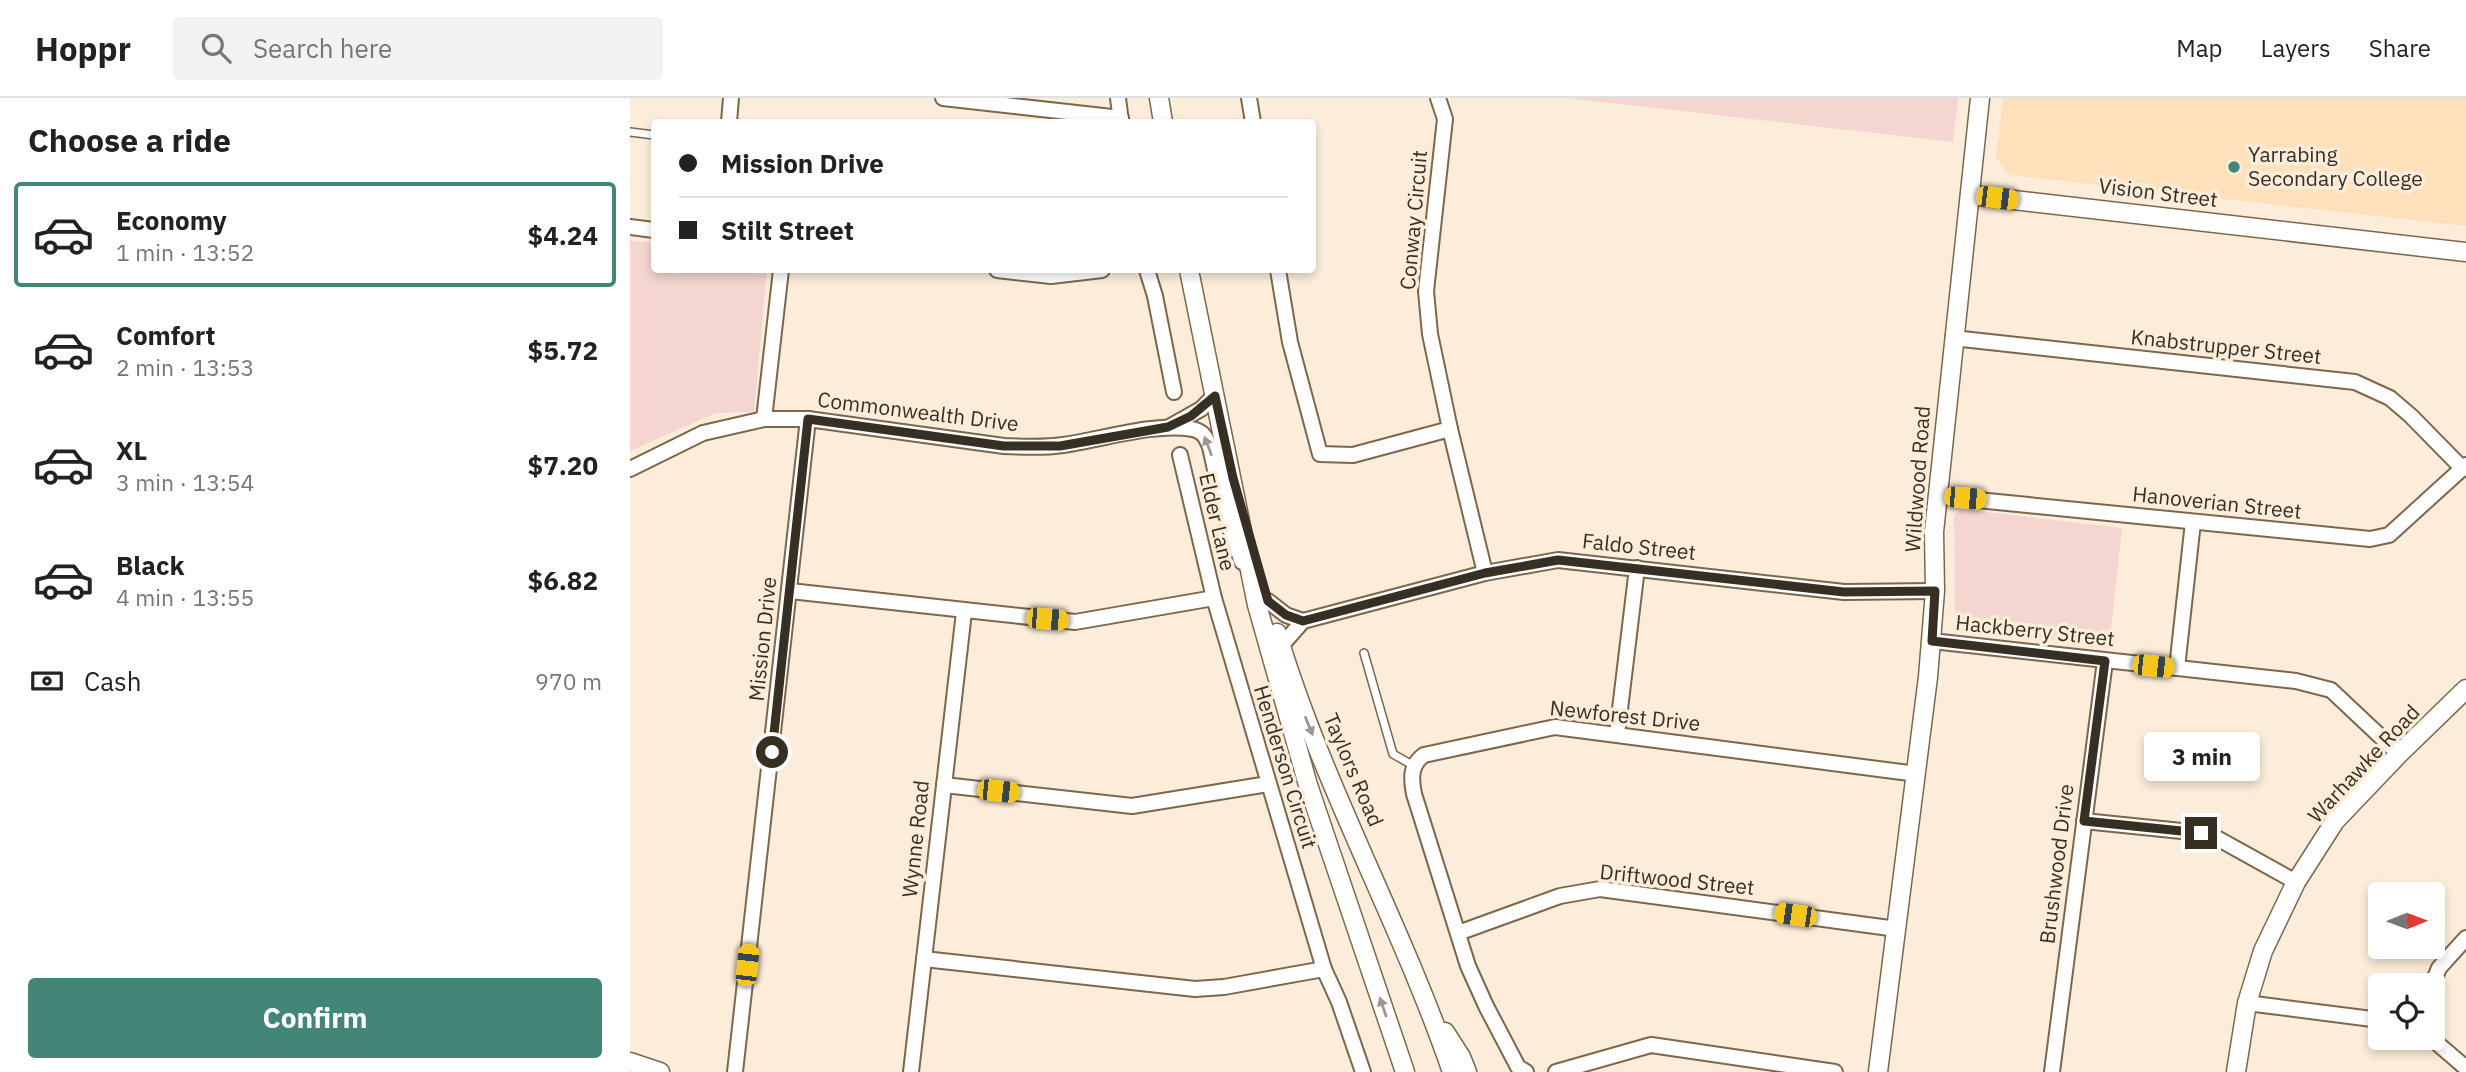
<!DOCTYPE html>
<meta charset="utf-8">
<style>
body{margin:0;font-family:"IBM Plex Sans",sans-serif;background:#f2f2f2;color:#222;height:100vh;display:flex;flex-direction:column;font-size:26px;white-space:nowrap}
*{box-sizing:border-box;margin:0}
p{font-size:23px;color:#767676}
.icon{flex:none;width:38px;height:38px;fill:none;stroke:currentColor;stroke-width:2;stroke-linecap:round;stroke-linejoin:round}
.map{position:relative;flex:1;overflow:hidden}
.drawer{display:flex;flex-direction:column;background:#fff;width:630px}
.drawer>*{flex:none}
.banner{position:absolute;left:21px;top:21px;width:665px;height:154px;border-radius:7px;box-shadow:0 4px 10px #0003;display:grid;align-content:center;height:154px;padding:0 28px;background:#fff}
.needle{width:46px;rotate:89deg}
.controls{position:absolute;left:1738px;top:784px;display:grid;gap:14px}
.controls a{display:grid;place-items:center;width:77px;height:77px;border-radius:7px;background:#fff;box-shadow:0 4px 10px #0003;font-size:35px}
.end{position:absolute;width:32px;height:32px;margin:-16px;border:9px solid #382f23;background:#fff;box-shadow:0 0 0 4px #fff}
.from{border-radius:50%}
.bubble{position:absolute;height:49px;border-radius:7px;background:#fff;box-shadow:0 4px 10px #0003;font-size:23px;font-weight:700;line-height:49px;text-align:center}
.car{position:absolute;width:21px;height:42px;margin:-21px -10px;border-radius:9px;box-shadow:0 0 5px 2px #0007;background:linear-gradient(#f5c518 24%,#345 0 40%,#f5c518 0 76%,#345 0 86%,#f5c518 0)}
.banner b{display:flex;align-items:center;gap:24px;height:66px;font-size:26px}
.banner b+b{border-top:2px solid #e0e0e0}
.banner i{width:18px;height:18px;background:#222}
ul{padding:0;list-style:none}
li{display:flex;align-items:center;gap:21px;height:105px;margin:0 14px 10px;padding:0 14px;border:4px solid transparent;border-radius:7px}
li div{flex:1}
li b{display:block;font-size:26px}
li em{font-style:normal;font-weight:700}
li.current{border-color:#438576}
li>.icon{width:63px;height:63px;stroke-width:1.5}
h2{padding:0 28px;font-size:32px;line-height:84px}
.pay{display:flex;align-items:center;gap:18px;height:77px;padding:0 28px;font-size:26px}
.pay p{margin-inline-start:auto}
.cta{display:flex;gap:14px;margin-top:auto;padding:14px 28px}
.cta a{flex:1;height:80px;border-radius:7px;background:#438576;color:#fff;font-size:28px;font-weight:700;line-height:80px;text-align:center}
header{display:flex;align-items:center;gap:42px;box-sizing:border-box;height:98px;padding:0 35px;background:#fff;border-bottom:2px solid #e0e0e0}
header strong{font-size:33px}
nav{display:flex;gap:38px;margin-inline-start:auto;font-size:24px}
.search{width:490px;height:63px;background:#f2f2f2;display:flex;align-items:center;gap:18px;box-sizing:border-box;padding:0 24px;border-radius:7px;color:#767676;font-size:26px}
main{display:flex;flex:1;min-height:0}
.map>svg:first-child{display:block}
.built{fill:#fee0ba}
.green{fill:#f4d5cf}
.lines{fill:none;stroke-linecap:round;stroke-linejoin:round}
.service-casing{stroke:#7d674b;stroke-width:10}
.minor-casing{stroke:#7d674b;stroke-width:18}
.tertiary-casing{stroke:#7d674b;stroke-width:21}
.service{stroke:#fff;stroke-width:7}
.minor{stroke:#fff;stroke-width:14}
.tertiary{stroke:#fff;stroke-width:18}
.oneway{fill:#9c9791}
.route{stroke:#382f23;stroke-width:9}
.poi-dot{fill:#438576;stroke:#fcedda;stroke-width:2.5}
.labels{text-anchor:middle;stroke-width:7;stroke-linejoin:round;paint-order:stroke}
.poi-label{font-size:21px;fill:#382f23;stroke:#fcedda;text-anchor:start}
.street-label{font-size:21px;fill:#382f23;stroke:#fcedda}
</style>
<header>
<strong>Hoppr</strong>
<div class="search"><svg class="icon" aria-label="search" viewBox="0 0 24 24"><circle cx="10" cy="10" r="6"/><path d="M15 15l6 6"/></svg>Search here</div>
<nav><a>Map</a><a>Layers</a><a>Share</a></nav>
</header>
<main>
<section class="drawer">
<h2>Choose a ride</h2>
<ul>
<li class="current"><svg class="icon" aria-label="car" viewBox="0 0 24 24"><path d="M5 17H2v-5l4-1 3-4h7l3 4 3 1v5h-3M9 17h6M6 11h13"/><circle cx="7" cy="17" r="2"/><circle cx="17" cy="17" r="2"/></svg><div><b>Economy</b><p>1 min · 13:52</p></div><em>$4.24</em></li>
<li><svg class="icon" aria-label="car" viewBox="0 0 24 24"><path d="M5 17H2v-5l4-1 3-4h7l3 4 3 1v5h-3M9 17h6M6 11h13"/><circle cx="7" cy="17" r="2"/><circle cx="17" cy="17" r="2"/></svg><div><b>Comfort</b><p>2 min · 13:53</p></div><em>$5.72</em></li>
<li><svg class="icon" aria-label="car" viewBox="0 0 24 24"><path d="M5 17H2v-5l4-1 3-4h7l3 4 3 1v5h-3M9 17h6M6 11h13"/><circle cx="7" cy="17" r="2"/><circle cx="17" cy="17" r="2"/></svg><div><b>XL</b><p>3 min · 13:54</p></div><em>$7.20</em></li>
<li><svg class="icon" aria-label="car" viewBox="0 0 24 24"><path d="M5 17H2v-5l4-1 3-4h7l3 4 3 1v5h-3M9 17h6M6 11h13"/><circle cx="7" cy="17" r="2"/><circle cx="17" cy="17" r="2"/></svg><div><b>Black</b><p>4 min · 13:55</p></div><em>$6.82</em></li>
</ul>
<div class="pay"><svg class="icon" aria-label="cash" viewBox="0 0 24 24"><path d="M3 7h18v10H3z"/><circle cx="12" cy="12" r="2"/></svg>Cash<p>970 m</p></div>
<div class="cta"><a>Confirm</a></div>
</section>
<div class="map">
<svg width="1836" height="974" viewBox="0 0 1836 974">
<rect width="100%" height="100%" fill="#fcedda"/>
<path class="built" d="M 1373,0 L 1836,0 L 1836,128 L 1379,77 L 1366,60 Z"/>
<g class="green">
<path d="M 937,0 L 1328,0 L 1323,44 Z"/>
<path d="M 0,143 L 24,145 L 24,172 L 137,172 L 124,314 L 86,315 L 0,353 Z"/>
<path d="M 1331,411 L 1492,430 L 1479,548 L 1331,531 L 1325,524 L 1324,417 Z"/>
</g>
<g class="lines">
<defs>
<g id="service">
<path d="M 0,34 L 24,37"/>
<path d="M 734,555 L 763,656 L 784,668"/>
</g>
<g id="minor">
<path d="M 313,0 L 491,20"/>
<path d="M 488,0 L 491,24"/>
<path d="M 619,0 L 623,24"/>
<path d="M 808,0 L 815,21 L 796,193 L 800,236 L 820,331 L 855,475"/>
<path d="M 99,24 L 101,0"/>
<path d="M 0,129 L 24,132"/>
<path d="M 367,172 L 421,178 L 472,172"/>
<path d="M 517,172 L 525,198 L 544,294"/>
<path d="M 648,172 L 660,244 L 690,356 L 723,357 L 820,331"/>
<path d="M 1323,240 L 1725,284 L 1760,300 L 1781,318 L 1833,371"/>
<path d="M 134,321 L 151,172"/>
<path d="M 539,329 L 571,311 L 585,297"/>
<path d="M 550,357 L 584,500"/>
<path d="M 0,371 L 73,335 L 134,321 L 178,321 L 374,348 C 393,349 414,350 433,347 C 470,342 526,324 562,331 C 573,333 576,339 580,349 L 595,417 L 612,464"/>
<path d="M 1307,398 L 1740,441 L 1759,437 L 1836,367"/>
<path d="M 160,493 L 445,524 L 584,500 L 694,871 L 594,889 L 565,891 L 294,861"/>
<path d="M 638,503 L 656,517 L 673,523"/>
<path d="M 673,523 L 855,475 L 928,462 L 1214,494 L 1305,493"/>
<path d="M 1302,543 L 1666,583 L 1701,592 L 1769,656"/>
<path d="M 651,548 L 673,523"/>
<path d="M 1547,570 L 1563,424"/>
<path d="M 987,636 L 1007,470"/>
<path d="M 314,687 L 502,708 L 638,686"/>
<path d="M 1454,723 L 1571,735 L 1585,739 L 1666,784"/>
<path d="M 828,835 L 930,798 L 970,791 L 1267,831"/>
<path d="M 694,871 L 709,904 L 733,974"/>
<path d="M 1802,887 L 1809,870 L 1836,840"/>
<path d="M 1617,905 L 1750,922"/>
<path d="M 1801,940 L 1836,970"/>
<path d="M 105,974 L 178,321"/>
<path d="M 281,974 L 334,514"/>
<path d="M 896,974 L 888,969 L 856,908 L 838,868 L 784,696 C 781,681 780,667 794,657 L 925,629 L 1287,676"/>
<path d="M 926,974 L 1021,947 L 1205,974"/>
<path d="M 1422,974 L 1475,563"/>
</g>
<g id="tertiary">
<path d="M 529,0 L 533,24"/>
<path d="M 1340,97 L 1836,154"/>
<path d="M 559,172 L 627,507 L 678,687 L 775,974"/>
<path d="M 647,535 C 692,686 771,825 822,974"/>
<path d="M 815,934 L 831,959 L 837,974"/>
<path d="M 0,964 L 30,974"/>
<path d="M 1248,974 L 1298,579 L 1305,493 L 1304,434 L 1350,0"/>
<path d="M 1606,974 L 1617,905 L 1633,853 L 1666,784 L 1705,723 L 1769,656 L 1836,591"/>
</g>
</defs>
<use href="#service" class="service-casing"/>
<use href="#minor" class="minor-casing"/>
<use href="#tertiary" class="tertiary-casing"/>
<use href="#service" class="service"/>
<use href="#minor" class="minor"/>
<use href="#tertiary" class="tertiary"/>
</g>
<defs><path id="oneway-solid" d="M-6-.8H1V-3.2L6.5 0L1 3.2V.8H-6Z" transform="scale(1.75)"/></defs>
<g class="oneway">
<use href="#oneway-solid" transform="translate(578 348) rotate(-111)"/>
<use href="#oneway-solid" transform="translate(679 628) rotate(68)"/>
<use href="#oneway-solid" transform="translate(753 909) rotate(-109)"/>
</g>
<g class="lines">
<path class="route" d="M 142,654 L 178,321 L 374,348 L 430,348 L 538,329 L 561,318 L 585,298 L 603,380 L 638,503 L 656,517 L 673,523 L 855,475 L 928,462 L 1214,494 L 1305,493 L 1302,543 L 1475,563 L 1454,723 L 1571,735"/>
</g>
<circle class="poi-dot" cx="1604" cy="69" r="7"/>
<g class="labels">
<g class="poi-label">
<text x="1618" y="64">Yarrabing<tspan x="1618" dy="24">Secondary College</tspan></text>
</g>
<g class="street-label">
<text transform="translate(1528 95) rotate(7)" y="7">Vision Street</text>
<text transform="translate(784 122) rotate(-85)" y="7">Conway Circuit</text>
<text transform="translate(1596 249) rotate(6)" y="7">Knabstrupper Street</text>
<text transform="translate(288 314) rotate(7)" y="7">Commonwealth Drive</text>
<text transform="translate(1288 381) rotate(-86)" y="7">Wildwood Road</text>
<text transform="translate(1587 405) rotate(6)" y="7">Hanoverian Street</text>
<text transform="translate(587 424) rotate(77)" y="7">Elder Lane</text>
<text transform="translate(1009 449) rotate(6)" y="7">Faldo Street</text>
<text transform="translate(1405 533) rotate(6)" y="7">Hackberry Street</text>
<text transform="translate(133 541) rotate(-84)" y="7">Mission Drive</text>
<text transform="translate(995 618) rotate(6)" y="7">Newforest Drive</text>
<text transform="translate(1734 666) rotate(-47)" y="7">Warhawke Road</text>
<text transform="translate(655 669) rotate(73)" y="7">Henderson Circuit</text>
<text transform="translate(723 672) rotate(67)" y="7">Taylors Road</text>
<text transform="translate(286 741) rotate(-84)" y="7">Wynne Road</text>
<text transform="translate(1427 766) rotate(-83)" y="7">Brushwood Drive</text>
<text transform="translate(1047 782) rotate(6)" y="7">Driftwood Street</text>
</g>
</g>
</svg>
<div class="controls">
<a><svg class="needle" viewBox="-14 -14 28 28"><path d="M0-13l5 13h-10z" fill="#e53935"/><path d="M0 13l5-13h-10z" fill="#767676"/></svg></a>
<a><svg class="icon" aria-label="locate" viewBox="0 0 24 24"><circle cx="12" cy="12" r="6"/><path d="M12 2v4M12 18v4M2 12h4M18 12h4"/></svg></a>
</div>
<i class="end from" style="left:142px;top:654px"></i>
<i class="end" style="left:1571px;top:735px"></i>
<div class="bubble" style="left:1514px;top:634px;width:116px">3 min</div>
<i class="car" style="left:1367px;top:100px;rotate:97deg"></i>
<i class="car" style="left:1335px;top:400px;rotate:95deg"></i>
<i class="car" style="left:417px;top:521px;rotate:95deg"></i>
<i class="car" style="left:1523px;top:568px;rotate:96deg"></i>
<i class="car" style="left:368px;top:693px;rotate:96deg"></i>
<i class="car" style="left:1165px;top:817px;rotate:278deg"></i>
<i class="car" style="left:117px;top:867px;rotate:6deg"></i>
<div class="banner">
<b><i class="from"></i>Mission Drive</b>
<b><i></i>Stilt Street</b>
</div>
</div>
</main>
